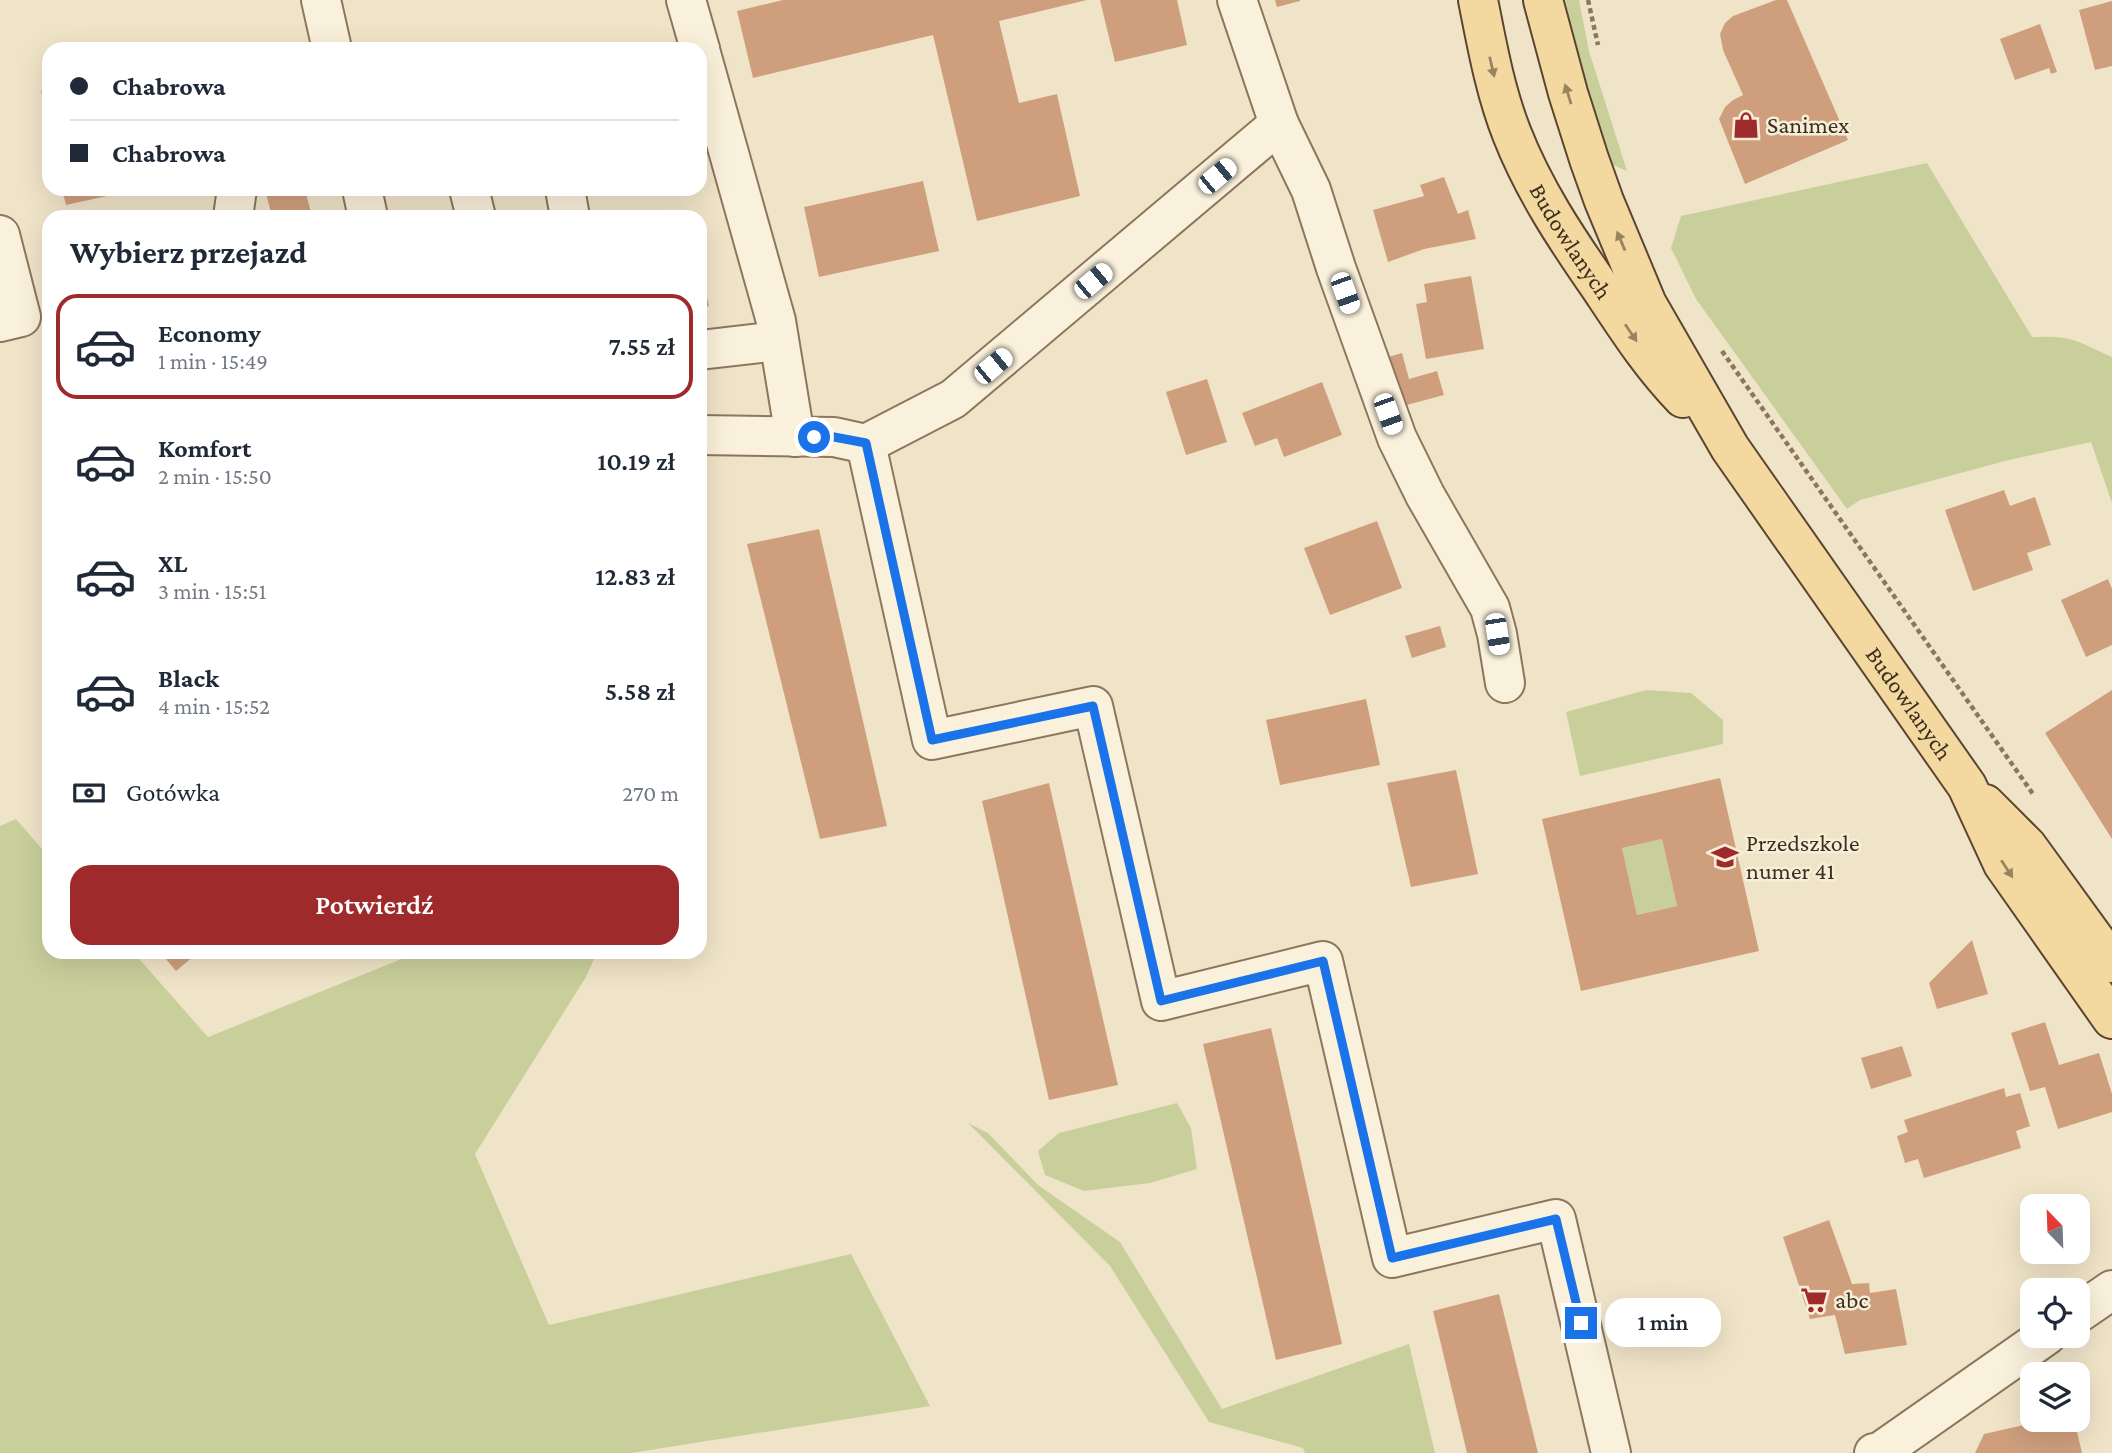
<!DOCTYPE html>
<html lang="pl">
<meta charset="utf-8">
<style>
body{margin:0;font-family:"Crimson Pro",serif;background:#f6f6f7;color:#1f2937;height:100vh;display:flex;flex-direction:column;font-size:26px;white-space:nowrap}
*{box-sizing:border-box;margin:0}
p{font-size:23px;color:#747a83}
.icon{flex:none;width:38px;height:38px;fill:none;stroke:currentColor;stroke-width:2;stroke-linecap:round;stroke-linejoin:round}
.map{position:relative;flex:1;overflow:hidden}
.drawer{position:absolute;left:42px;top:210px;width:665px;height:749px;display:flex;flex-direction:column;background:#fff;border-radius:21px;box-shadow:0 7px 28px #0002}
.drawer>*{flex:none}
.guide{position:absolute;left:42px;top:42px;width:665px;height:154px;border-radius:21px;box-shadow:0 7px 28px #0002;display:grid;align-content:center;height:154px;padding:0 28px;background:#fff}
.needle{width:46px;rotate:337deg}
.tools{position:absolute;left:2020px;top:1194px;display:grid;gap:14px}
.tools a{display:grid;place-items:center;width:70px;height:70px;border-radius:14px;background:#fff;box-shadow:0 7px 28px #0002;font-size:35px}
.end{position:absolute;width:32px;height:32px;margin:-16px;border:9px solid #1a73e8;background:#fff;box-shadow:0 0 0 4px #fff}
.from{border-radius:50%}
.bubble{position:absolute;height:49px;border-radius:21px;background:#fff;box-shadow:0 7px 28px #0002;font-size:23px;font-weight:600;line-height:49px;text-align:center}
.car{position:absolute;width:21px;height:42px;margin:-21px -10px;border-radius:9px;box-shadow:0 0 5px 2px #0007;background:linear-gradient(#fff 24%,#345 0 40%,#fff 0 76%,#345 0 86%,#fff 0)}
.guide b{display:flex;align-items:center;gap:24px;height:66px;font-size:26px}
.guide b+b{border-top:2px solid #e0e1e3}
.guide i{width:18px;height:18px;background:#1f2937}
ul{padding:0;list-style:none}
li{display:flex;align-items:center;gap:21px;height:105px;margin:0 14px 10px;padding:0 14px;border:4px solid transparent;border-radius:21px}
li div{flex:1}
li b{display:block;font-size:26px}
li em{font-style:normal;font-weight:600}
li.on{border-color:#9e2a2b}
li>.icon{width:63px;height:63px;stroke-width:1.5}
h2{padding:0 28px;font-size:32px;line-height:84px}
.pay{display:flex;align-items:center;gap:18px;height:77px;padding:0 28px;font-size:26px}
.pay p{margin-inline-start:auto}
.action{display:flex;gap:14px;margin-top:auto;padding:14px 28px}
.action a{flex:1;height:80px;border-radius:21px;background:#9e2a2b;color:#fff;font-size:28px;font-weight:600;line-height:80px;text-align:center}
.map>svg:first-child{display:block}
.green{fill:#c9cf9b}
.building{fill:#cf9f7d;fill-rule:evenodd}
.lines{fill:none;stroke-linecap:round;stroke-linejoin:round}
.minor-casing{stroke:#8d765c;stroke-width:42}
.major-casing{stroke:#5b4430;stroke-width:42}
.path{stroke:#8d765c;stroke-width:4.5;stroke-dasharray:5 3.5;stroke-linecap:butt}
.minor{stroke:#faf1dc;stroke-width:38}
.major{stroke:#f3d9a0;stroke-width:38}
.oneway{fill:#988460}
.route{stroke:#1a73e8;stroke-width:9}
.labels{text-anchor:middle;stroke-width:5;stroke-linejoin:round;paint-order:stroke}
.poi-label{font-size:24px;fill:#3d2e20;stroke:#f7eed8;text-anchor:start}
.street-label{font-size:24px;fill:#3d2e20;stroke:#f7eed8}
</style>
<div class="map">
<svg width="2112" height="1453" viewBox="0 0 2112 1453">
<rect width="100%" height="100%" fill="#f0e4c8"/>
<g class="green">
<path d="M 1565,0 L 1579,0 L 1589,51 L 1627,171 L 1611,164 L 1582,71 Z"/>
<path d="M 1927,163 L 2032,337 C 2074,335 2076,341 2112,357 L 2112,503 L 2091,442 L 2009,460 L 1860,500 L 1847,509 L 1696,299 L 1671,248 L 1681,216 Z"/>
<path d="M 1646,690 L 1691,693 L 1723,720 L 1723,744 L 1580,776 L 1566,712 Z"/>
<path d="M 16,819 L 49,857 L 49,952 L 133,952 L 208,1037 L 419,952 L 597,952 L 586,977 L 475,1154 L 549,1325 L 851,1254 L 930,1406 L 631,1453 L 0,1453 L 0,826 Z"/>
<path d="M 1662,839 L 1677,906 L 1637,915 L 1622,848 Z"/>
<path d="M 1177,1103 L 1191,1128 L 1197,1169 L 1150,1183 L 1084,1191 L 1045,1175 L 1038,1151 L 1059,1133 Z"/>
<path d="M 968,1123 L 988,1133 L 1038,1185 L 1120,1242 L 1222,1409 L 1409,1344 L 1435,1453 L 1305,1453 L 1303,1448 L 1209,1422 L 1110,1266 Z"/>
</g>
<g class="building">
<path d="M 783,0 L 1087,0 L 999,21 L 1019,103 L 1057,94 L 1080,196 L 977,221 L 933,35 L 753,78 L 737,11 Z"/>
<path d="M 1100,0 L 1177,0 L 1187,45 L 1115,62 Z"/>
<path d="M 1275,0 L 1300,0 L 1300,1 L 1277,7 Z"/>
<path d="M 1776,0 L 1787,0 L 1848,140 L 1745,184 L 1719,119 L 1725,107 L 1733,100 L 1743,95 L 1723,50 L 1720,34 L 1725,23 L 1733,16 Z"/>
<path d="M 2112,1 L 2112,66 L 2095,70 L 2079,10 Z"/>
<path d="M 2040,24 L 2057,72 L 2051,74 L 2049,68 L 2015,80 L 2000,39 Z"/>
<path d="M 49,89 L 49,122 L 48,122 L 41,91 Z"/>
<path d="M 1444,177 L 1458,214 L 1468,210 L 1476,239 L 1424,249 L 1388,262 L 1373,210 L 1424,196 L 1420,185 Z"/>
<path d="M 923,181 L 939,251 L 819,277 L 804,207 Z"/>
<path d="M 62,189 L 134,189 L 134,190 L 66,205 Z"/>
<path d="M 265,189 L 305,189 L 312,217 L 272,217 Z"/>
<path d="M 700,267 L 709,306 L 700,308 Z"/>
<path d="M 1471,276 L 1484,349 L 1426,359 L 1416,304 L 1427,302 L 1424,284 Z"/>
<path d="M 1402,353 L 1409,379 L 1437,371 L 1444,395 L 1392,409 L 1378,360 Z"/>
<path d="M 1207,379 L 1227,442 L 1186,455 L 1166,392 Z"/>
<path d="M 1322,382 L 1342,435 L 1284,457 L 1277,438 L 1255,446 L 1242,413 Z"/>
<path d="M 2004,490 L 2010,506 L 2035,497 L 2051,545 L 2027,553 L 2033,570 L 1973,591 L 1945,510 Z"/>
<path d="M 1377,521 L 1402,588 L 1330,615 L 1304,548 Z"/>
<path d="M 819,529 L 887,826 L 820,839 L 747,544 Z"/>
<path d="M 2108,579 L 2112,589 L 2112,645 L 2086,657 L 2061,600 Z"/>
<path d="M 1440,626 L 1446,647 L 1412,658 L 1405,636 Z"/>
<path d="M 2112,690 L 2112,839 L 2045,733 Z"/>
<path d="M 1366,699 L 1380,765 L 1280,785 L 1266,720 Z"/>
<path d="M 1456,770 L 1478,874 L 1411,887 L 1387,783 Z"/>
<path d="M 1720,778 L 1759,951 L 1581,991 L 1542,819 ZM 1662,839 L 1677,906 L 1637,915 L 1622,848 Z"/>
<path d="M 1049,783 L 1118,1085 L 1049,1100 L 982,801 Z"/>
<path d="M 1972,940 L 1988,994 L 1937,1009 L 1929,983 Z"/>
<path d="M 160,952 L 199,952 L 176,971 Z"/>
<path d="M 2045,1022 L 2059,1065 L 2099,1053 L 2112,1094 L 2112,1112 L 2058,1129 L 2045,1087 L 2030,1091 L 2011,1033 Z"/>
<path d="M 1271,1028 L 1342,1344 L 1276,1360 L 1203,1044 Z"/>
<path d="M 1902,1046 L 1912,1076 L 1871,1089 L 1861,1058 Z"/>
<path d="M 2004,1088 L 2006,1097 L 2020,1093 L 2030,1126 L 2016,1131 L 2021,1148 L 1924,1178 L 1918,1159 L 1905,1163 L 1897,1136 L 1908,1132 L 1904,1120 Z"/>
<path d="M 1829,1220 L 1852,1284 L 1869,1283 L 1870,1293 L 1896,1289 L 1907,1345 L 1845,1354 L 1835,1315 L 1810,1319 L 1783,1237 Z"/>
<path d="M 1499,1294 L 1538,1453 L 1467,1453 L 1433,1311 Z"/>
<path d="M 2051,1419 L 2074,1419 L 2082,1453 L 1975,1453 L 1984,1434 Z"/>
</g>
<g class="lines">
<defs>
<g id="minor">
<path d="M 321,0 L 332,49"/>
<path d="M 686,0 L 700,49"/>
<path d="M 1237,0 L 1279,124"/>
<path d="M 700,50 L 776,321 L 795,437"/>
<path d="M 362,189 L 368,217"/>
<path d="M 469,189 L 476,217"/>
<path d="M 565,189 L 570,217"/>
<path d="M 233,217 L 237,189"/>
<path d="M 0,235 L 21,317 L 0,322"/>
<path d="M 700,350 L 778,341"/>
<path d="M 700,435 L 834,437 L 866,444"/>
<path d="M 866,444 L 932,740 L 1093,706 L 1161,1001 L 1323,961 L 1392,1258 L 1556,1219 L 1611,1453"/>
<path d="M 866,444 L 953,399 L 1279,124 L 1311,190 L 1336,268 L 1397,438 L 1425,495 L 1490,608 L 1497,634 L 1505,683"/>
<path d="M 2077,1314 L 2112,1290"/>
<path d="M 1874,1453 L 1880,1452 L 2047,1335"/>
</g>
<g id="major">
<path id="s1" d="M 1478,0 C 1487,45 1495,91 1512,134 C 1534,190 1566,238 1600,287 C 1626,326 1650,364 1683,398"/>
<path id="s2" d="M 1543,0 L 1568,93 L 1589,159 L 1604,201 L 1647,304 L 1730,448 L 1967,786 L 2003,864 L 2112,1019"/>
<path d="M 1985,804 L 2027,846 L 2112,963"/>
</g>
</defs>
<use href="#minor" class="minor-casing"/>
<use href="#major" class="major-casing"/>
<g class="path">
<path d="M 1588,0 L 1598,45"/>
<path d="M 1722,351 L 2033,794"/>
</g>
<use href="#minor" class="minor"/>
<use href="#major" class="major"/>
</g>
<defs><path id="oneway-solid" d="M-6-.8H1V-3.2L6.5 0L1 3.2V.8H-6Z" transform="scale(1.75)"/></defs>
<g class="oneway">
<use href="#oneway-solid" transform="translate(1492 67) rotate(77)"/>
<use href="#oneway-solid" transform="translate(1568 94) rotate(-107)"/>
<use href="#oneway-solid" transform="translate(1621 241) rotate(-113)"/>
<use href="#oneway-solid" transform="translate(1631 333) rotate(56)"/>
<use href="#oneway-solid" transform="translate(2007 869) rotate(57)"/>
</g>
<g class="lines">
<path class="route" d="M 814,437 L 834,437 L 866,443 L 932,740 L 1093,706 L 1161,1001 L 1323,961 L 1392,1258 L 1556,1219 L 1581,1323"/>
</g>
<defs>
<symbol id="shop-bare" viewBox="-9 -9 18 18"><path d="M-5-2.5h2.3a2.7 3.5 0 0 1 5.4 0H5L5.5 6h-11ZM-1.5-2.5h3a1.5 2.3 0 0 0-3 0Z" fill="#9e2a2b" stroke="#f7eed8" stroke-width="2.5" paint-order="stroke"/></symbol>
<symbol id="school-bare" viewBox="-9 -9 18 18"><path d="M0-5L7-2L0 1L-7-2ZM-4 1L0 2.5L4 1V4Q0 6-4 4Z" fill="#9e2a2b" stroke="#f7eed8" stroke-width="2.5" paint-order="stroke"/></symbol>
<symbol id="supermarket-bare" viewBox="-9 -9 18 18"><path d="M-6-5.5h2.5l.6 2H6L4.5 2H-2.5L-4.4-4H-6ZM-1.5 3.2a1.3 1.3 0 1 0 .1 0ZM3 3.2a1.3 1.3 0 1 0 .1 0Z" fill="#9e2a2b" stroke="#f7eed8" stroke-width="2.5" paint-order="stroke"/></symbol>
</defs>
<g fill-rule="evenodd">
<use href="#shop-bare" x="1727" y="106" width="38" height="38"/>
<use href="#school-bare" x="1706" y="838" width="38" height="38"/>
<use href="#supermarket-bare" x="1795" y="1281" width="38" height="38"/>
</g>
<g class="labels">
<g class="poi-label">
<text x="1767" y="133">Sanimex</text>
<text x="1746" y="851">Przedszkole<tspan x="1746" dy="28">numer 41</tspan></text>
<text x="1835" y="1308">abc</text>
</g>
<g class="street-label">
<text dy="8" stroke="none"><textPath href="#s1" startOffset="261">Budowlanych</textPath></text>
<text dy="8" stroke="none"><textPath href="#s2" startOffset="800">Budowlanych</textPath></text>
</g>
</g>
</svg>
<div class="tools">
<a><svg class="needle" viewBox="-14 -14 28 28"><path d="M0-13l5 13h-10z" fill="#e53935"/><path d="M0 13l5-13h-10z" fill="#747a83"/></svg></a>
<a><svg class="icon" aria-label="locate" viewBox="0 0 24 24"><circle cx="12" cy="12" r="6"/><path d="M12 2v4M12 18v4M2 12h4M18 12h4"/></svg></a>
<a><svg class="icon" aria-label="layers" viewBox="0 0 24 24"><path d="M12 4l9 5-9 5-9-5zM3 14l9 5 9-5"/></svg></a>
</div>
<i class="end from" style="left:814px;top:437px"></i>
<i class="end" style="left:1581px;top:1323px"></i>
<div class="bubble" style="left:1605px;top:1298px;width:116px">1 min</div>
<i class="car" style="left:1217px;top:176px;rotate:50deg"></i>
<i class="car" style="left:1093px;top:281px;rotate:50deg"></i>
<i class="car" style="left:1345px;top:293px;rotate:160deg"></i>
<i class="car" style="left:993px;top:366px;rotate:50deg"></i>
<i class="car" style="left:1388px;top:414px;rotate:160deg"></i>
<i class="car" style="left:1497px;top:634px;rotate:171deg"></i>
<div class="guide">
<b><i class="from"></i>Chabrowa</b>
<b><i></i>Chabrowa</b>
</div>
<section class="drawer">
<h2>Wybierz przejazd</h2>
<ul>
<li class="on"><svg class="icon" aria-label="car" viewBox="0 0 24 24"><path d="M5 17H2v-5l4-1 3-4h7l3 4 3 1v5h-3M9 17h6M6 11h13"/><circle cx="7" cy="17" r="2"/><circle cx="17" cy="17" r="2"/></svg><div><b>Economy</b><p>1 min · 15:49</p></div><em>7.55 zł</em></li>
<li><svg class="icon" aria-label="car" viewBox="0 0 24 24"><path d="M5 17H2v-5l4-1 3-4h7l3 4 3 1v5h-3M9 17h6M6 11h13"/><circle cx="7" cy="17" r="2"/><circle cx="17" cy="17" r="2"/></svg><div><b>Komfort</b><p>2 min · 15:50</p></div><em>10.19 zł</em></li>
<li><svg class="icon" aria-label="car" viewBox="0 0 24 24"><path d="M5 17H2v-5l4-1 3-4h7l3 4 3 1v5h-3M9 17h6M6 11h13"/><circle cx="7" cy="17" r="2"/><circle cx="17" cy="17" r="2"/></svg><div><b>XL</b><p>3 min · 15:51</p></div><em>12.83 zł</em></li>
<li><svg class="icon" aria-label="car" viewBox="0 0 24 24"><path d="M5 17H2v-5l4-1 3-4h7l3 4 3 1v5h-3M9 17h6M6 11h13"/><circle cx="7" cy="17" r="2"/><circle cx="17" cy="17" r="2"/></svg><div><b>Black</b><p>4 min · 15:52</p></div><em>5.58 zł</em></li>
</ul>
<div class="pay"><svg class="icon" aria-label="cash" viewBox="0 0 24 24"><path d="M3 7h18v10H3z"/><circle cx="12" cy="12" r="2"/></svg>Gotówka<p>270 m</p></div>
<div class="action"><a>Potwierdź</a></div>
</section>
</div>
